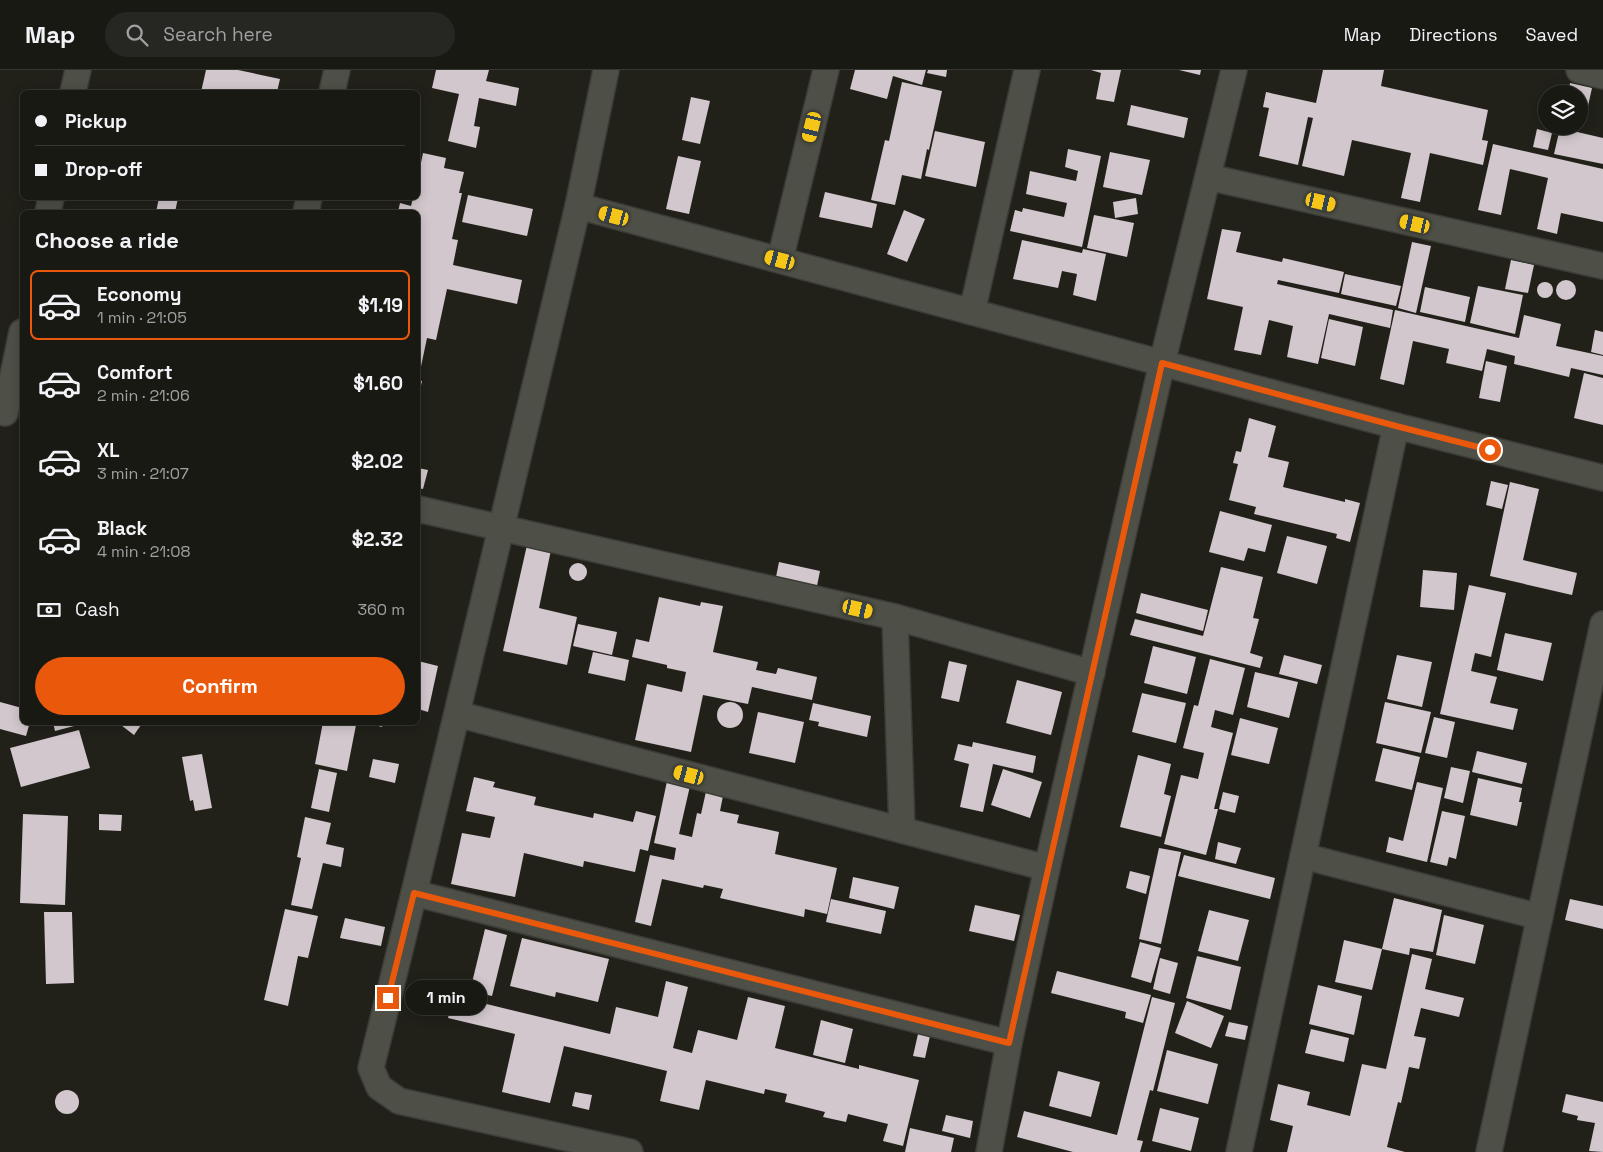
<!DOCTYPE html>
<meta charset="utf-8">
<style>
body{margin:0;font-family:"Space Grotesk",sans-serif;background:#262622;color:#f1f3f6;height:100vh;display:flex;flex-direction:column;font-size:19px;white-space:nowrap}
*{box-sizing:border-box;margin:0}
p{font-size:16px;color:#9fa0a0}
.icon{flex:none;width:28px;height:28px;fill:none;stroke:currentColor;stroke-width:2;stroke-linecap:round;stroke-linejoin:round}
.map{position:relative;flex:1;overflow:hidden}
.side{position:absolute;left:20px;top:140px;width:400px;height:515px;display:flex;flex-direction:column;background:#191914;border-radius:8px;box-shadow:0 2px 12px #0003,0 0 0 1px #373834}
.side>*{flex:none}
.banner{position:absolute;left:20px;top:20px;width:400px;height:110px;border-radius:8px;box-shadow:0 2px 12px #0003,0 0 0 1px #373834;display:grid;align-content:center;height:110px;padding:0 15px;background:#191914}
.buttons{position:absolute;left:1538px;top:15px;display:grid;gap:10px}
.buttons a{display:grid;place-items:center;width:50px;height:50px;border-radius:50%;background:#191914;box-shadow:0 2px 12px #0003,0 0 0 1px #373834;font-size:25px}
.end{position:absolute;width:22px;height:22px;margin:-11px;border:6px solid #ea580c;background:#fff;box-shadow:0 0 0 2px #fff}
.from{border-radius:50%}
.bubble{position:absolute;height:35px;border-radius:18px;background:#191914;box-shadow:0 2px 12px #0003,0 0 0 1px #373834;font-size:16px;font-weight:700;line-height:35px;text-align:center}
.car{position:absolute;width:15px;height:30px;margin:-15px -8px;border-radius:6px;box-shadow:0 0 4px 1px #0007;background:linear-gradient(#f5c518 24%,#345 0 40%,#f5c518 0 76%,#345 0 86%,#f5c518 0)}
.banner b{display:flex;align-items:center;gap:18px;height:48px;font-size:19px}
.banner b+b{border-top:1px solid #373834}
.banner i{width:12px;height:12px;background:#f1f3f6}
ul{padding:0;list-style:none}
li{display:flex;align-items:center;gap:15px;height:70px;margin:0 10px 8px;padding:0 5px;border:2px solid transparent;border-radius:8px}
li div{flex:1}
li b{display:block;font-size:19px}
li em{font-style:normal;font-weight:700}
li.selected{border-color:#ea580c}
li>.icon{width:45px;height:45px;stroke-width:1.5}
h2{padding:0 15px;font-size:22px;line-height:60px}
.pay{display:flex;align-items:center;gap:12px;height:55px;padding:0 15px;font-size:19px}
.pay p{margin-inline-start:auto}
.action{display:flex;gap:10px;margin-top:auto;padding:10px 15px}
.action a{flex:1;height:58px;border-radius:30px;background:#ea580c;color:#fff;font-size:20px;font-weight:700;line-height:58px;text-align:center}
header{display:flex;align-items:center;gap:30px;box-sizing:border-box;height:70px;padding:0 25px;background:#191914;border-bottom:1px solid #373834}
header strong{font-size:24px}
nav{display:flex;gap:28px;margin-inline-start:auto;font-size:18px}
.search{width:350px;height:45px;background:#262622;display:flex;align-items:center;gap:12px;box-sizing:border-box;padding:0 18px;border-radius:28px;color:#9fa0a0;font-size:19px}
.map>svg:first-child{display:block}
.building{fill:#d1c7cd}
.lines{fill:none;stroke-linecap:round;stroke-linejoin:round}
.minor-casing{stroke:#3b3c36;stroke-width:28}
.minor{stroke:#4e4f46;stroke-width:25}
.route{stroke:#ea580c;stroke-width:6}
</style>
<header>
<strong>Map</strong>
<div class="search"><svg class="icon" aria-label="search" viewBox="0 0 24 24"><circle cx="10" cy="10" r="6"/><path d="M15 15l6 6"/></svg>Search here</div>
<nav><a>Map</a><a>Directions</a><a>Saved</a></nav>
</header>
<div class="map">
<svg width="1603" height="1082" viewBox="0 0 1603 1082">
<rect width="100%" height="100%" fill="#21211a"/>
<g class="building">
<path d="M 206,0 L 238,0 L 280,9 L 277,22 L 201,22 Z"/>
<path d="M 436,0 L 489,0 L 486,11 L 519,18 L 516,36 L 479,28 L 474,56 L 480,57 L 476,78 L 448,71 L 459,24 L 432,18 Z"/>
<path d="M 855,0 L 926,0 L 922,15 L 893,6 L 887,29 L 850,19 Z"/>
<path d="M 928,0 L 947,0 L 946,7 L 927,3 Z"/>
<path d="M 1091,0 L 1121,0 L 1114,32 L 1096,29 L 1101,3 Z"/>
<path d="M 1179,0 L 1201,0 L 1200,5 Z"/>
<path d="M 1323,0 L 1384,0 L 1381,16 L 1488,40 L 1482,70 L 1488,71 L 1483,95 L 1430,83 L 1420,132 L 1401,128 L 1411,83 L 1352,70 L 1344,106 L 1302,96 L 1313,48 L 1308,47 L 1298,95 L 1259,86 L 1269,38 L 1263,37 L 1266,22 L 1316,33 Z"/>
<path d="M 902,12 L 942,21 L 929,80 L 927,79 L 921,109 L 902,105 L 895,135 L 871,130 L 885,70 L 889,71 Z"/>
<path d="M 1570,13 L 1592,18 L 1584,54 L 1579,53 L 1579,24 L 1568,24 Z"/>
<path d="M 691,27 L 710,31 L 700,74 L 682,70 Z"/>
<path d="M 1131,35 L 1188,48 L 1184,68 L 1127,55 Z"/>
<path d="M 1560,58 L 1603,68 L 1603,94 L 1554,84 Z"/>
<path d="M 1537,59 L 1552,63 L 1548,80 L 1533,77 Z"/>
<path d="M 935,61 L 985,72 L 976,117 L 925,106 Z"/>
<path d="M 1493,74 L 1603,99 L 1603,152 L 1561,143 L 1557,164 L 1537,159 L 1548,108 L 1510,99 L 1501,145 L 1478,140 Z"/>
<path d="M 1068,79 L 1101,86 L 1082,177 L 1010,161 L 1015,140 L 1022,142 L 1023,138 L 1064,147 L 1067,133 L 1026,124 L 1030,101 L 1076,111 L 1078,101 L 1065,97 Z"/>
<path d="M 1110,82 L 1150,90 L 1142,125 L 1103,117 Z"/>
<path d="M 423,83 L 446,88 L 444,98 L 464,102 L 459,123 L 462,123 L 452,169 L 458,170 L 453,195 L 522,210 L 517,234 L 447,219 L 436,270 L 427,268 L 419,306 L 418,306 L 418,142 L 398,142 L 400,133 L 411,136 L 413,128 L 418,128 L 418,107 Z"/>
<path d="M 678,86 L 701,91 L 689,144 L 666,139 Z"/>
<path d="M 825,122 L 877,134 L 872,158 L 819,147 Z"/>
<path d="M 468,125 L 533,139 L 527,166 L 462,152 Z"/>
<path d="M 159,128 L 178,128 L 175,142 L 156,142 Z"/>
<path d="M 1136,128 L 1138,144 L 1115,148 L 1113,132 Z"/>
<path d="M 904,140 L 925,149 L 907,192 L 887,184 Z"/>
<path d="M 1094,145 L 1134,153 L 1127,187 L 1087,178 Z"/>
<path d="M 1222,159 L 1241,162 L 1236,182 L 1282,192 L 1283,188 L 1344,202 L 1339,223 L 1278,210 L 1277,214 L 1393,240 L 1390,258 L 1329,244 L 1318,294 L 1287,287 L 1293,256 L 1269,250 L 1261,285 L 1234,280 L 1243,237 L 1207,229 Z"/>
<path d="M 1022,170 L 1082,183 L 1083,179 L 1106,184 L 1096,231 L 1073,225 L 1077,204 L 1062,201 L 1058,218 L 1013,209 Z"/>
<path d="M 1412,172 L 1431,176 L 1416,243 L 1398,238 Z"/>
<path d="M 1511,190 L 1534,195 L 1528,223 L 1505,219 Z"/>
<path d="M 1345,204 L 1401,216 L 1396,236 L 1341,224 Z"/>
<circle cx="1566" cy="220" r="10"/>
<circle cx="1545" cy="220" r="8"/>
<path d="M 1478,216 L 1523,225 L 1515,264 L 1470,253 Z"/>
<path d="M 1425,217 L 1470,227 L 1465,252 L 1420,242 Z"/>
<path d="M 1395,240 L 1519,268 L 1524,245 L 1561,254 L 1556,276 L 1603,286 L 1603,305 L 1571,298 L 1569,307 L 1514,294 L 1515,286 L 1487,279 L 1482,301 L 1446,293 L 1449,279 L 1413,271 L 1404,315 L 1380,309 Z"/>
<path d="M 1329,249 L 1363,257 L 1355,296 L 1321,288 Z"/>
<path d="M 1595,260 L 1603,262 L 1603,285 L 1591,282 Z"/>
<path d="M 1486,291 L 1507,296 L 1500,332 L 1479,328 Z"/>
<path d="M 1584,303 L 1603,308 L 1603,355 L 1574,348 Z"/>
<path d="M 418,310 L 422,311 L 418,328 Z"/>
<path d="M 1249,348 L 1276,356 L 1268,387 L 1289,392 L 1283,417 L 1345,432 L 1345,429 L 1360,433 L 1350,472 L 1336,468 L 1337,464 L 1254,444 L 1256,437 L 1229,430 L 1238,394 L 1233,393 L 1236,381 L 1241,382 Z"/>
<path d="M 418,398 L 428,400 L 423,419 L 418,418 Z"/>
<path d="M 1491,411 L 1508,415 L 1502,439 L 1486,435 Z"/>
<path d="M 1510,412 L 1539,419 L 1523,490 L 1577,503 L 1572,525 L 1490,506 Z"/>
<path d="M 1220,441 L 1272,455 L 1265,482 L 1248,478 L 1244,491 L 1209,482 Z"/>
<path d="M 1287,466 L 1327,476 L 1317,514 L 1277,503 Z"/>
<path d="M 527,475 L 551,480 L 539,538 L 577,547 L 567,595 L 503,581 Z"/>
<path d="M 779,492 L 820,501 L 816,521 L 775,512 Z"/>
<circle cx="578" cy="502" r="9"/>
<path d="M 1221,497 L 1263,507 L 1253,548 L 1259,549 L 1250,583 L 1263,587 L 1260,598 L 1130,565 L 1135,549 L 1203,566 Z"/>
<path d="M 1423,500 L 1457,503 L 1454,540 L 1420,537 Z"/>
<path d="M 1469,515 L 1506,523 L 1491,587 L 1475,583 L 1471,601 L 1497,607 L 1490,633 L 1518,639 L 1513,660 L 1440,644 Z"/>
<path d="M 1141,523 L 1208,540 L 1203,561 L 1136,543 Z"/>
<path d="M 659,527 L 700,536 L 701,532 L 723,536 L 713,582 L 758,592 L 756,600 L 776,604 L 778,598 L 817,607 L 812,630 L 752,617 L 748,634 L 703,625 L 691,682 L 635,670 L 647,614 L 682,622 L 686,602 L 667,598 L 667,595 L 632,587 L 636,569 L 649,572 Z"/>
<path d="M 578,554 L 617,562 L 612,585 L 573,576 Z"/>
<path d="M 1505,563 L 1552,573 L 1543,611 L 1497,600 Z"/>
<path d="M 1153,576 L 1196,587 L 1187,624 L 1144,613 Z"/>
<path d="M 593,582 L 629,590 L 625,611 L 588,603 Z"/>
<path d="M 1284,585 L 1322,595 L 1317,614 L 1279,604 Z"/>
<path d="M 1397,585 L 1432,592 L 1422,637 L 1387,629 Z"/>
<path d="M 1210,589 L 1245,598 L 1233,645 L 1215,640 L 1211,657 L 1233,663 L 1214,739 L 1218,739 L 1206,785 L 1164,774 L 1181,705 L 1198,709 L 1204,683 L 1183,678 L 1194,635 L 1198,636 Z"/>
<path d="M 418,591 L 438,596 L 428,642 L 418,639 Z"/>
<path d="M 949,591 L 967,595 L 959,632 L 941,628 Z"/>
<path d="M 1255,602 L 1298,612 L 1289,648 L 1247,637 Z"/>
<path d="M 1017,610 L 1062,622 L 1051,665 L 1006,653 Z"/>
<path d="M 1142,623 L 1186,633 L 1176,673 L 1132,662 Z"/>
<path d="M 0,632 L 22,638 L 22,652 L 30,652 L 26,666 L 0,659 Z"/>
<path d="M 1385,632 L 1431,642 L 1421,683 L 1376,673 Z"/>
<circle cx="730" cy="645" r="13"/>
<path d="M 813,633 L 871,646 L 867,667 L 818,656 L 819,652 L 809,650 Z"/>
<path d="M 758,642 L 804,652 L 795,693 L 749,683 Z"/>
<path d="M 1434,647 L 1455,652 L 1447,688 L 1425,683 Z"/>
<path d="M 1240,648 L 1278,658 L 1269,694 L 1231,685 Z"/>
<path d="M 53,652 L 74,652 L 74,656 L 55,661 Z"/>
<path d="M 117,652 L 143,652 L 134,665 Z"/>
<path d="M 323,652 L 352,652 L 352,654 L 356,655 L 347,701 L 315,694 Z"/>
<path d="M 365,652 L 383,652 L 382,657 Z"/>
<path d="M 79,660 L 90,698 L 21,717 L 10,678 Z"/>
<path d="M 973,672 L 1036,686 L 1033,703 L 993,694 L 983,742 L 960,737 L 969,694 L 954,690 L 958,674 L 972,677 Z"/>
<path d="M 1383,678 L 1420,687 L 1412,720 L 1375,711 Z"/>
<path d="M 1477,681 L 1527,693 L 1522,714 L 1472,702 Z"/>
<path d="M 202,684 L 212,738 L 195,741 L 193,730 L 190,731 L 182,687 Z"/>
<path d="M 1138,685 L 1171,694 L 1164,724 L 1171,726 L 1161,767 L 1120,757 Z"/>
<path d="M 373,689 L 399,694 L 395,713 L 369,707 Z"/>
<path d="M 1451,697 L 1470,701 L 1463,733 L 1444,728 Z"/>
<path d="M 319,699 L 337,703 L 329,742 L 311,738 Z"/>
<path d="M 1003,699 L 1042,712 L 1030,748 L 991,735 Z"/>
<path d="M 474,707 L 495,712 L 493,717 L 536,727 L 534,735 L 593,748 L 594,743 L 633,752 L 636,741 L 656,746 L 648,781 L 640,779 L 635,802 L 584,791 L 583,797 L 524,783 L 515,827 L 451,814 L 462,763 L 490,768 L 495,747 L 466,741 Z"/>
<path d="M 1478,708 L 1522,718 L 1519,732 L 1522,732 L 1517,756 L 1470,745 Z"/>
<path d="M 667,711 L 690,716 L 679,764 L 692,767 L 697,743 L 701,744 L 707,717 L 724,721 L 720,741 L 739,745 L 737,753 L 779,762 L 775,784 L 837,798 L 827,844 L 805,839 L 804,847 L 720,828 L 723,819 L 704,815 L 703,818 L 662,809 L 651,856 L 635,852 L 650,785 L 674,790 L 676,778 L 654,773 Z"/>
<path d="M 1417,712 L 1443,718 L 1427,792 L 1386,782 L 1389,767 L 1403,771 Z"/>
<path d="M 1223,722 L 1239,726 L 1235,743 L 1219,739 Z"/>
<path d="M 1442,741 L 1465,746 L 1456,789 L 1449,787 L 1447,796 L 1430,792 Z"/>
<path d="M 23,744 L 68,746 L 65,835 L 20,833 Z"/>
<path d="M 99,744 L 122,745 L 121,761 L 99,760 Z"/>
<path d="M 305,747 L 331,753 L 326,774 L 344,778 L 341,797 L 323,793 L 312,839 L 291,835 L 301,788 L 297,787 Z"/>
<path d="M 1218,772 L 1241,778 L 1236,794 L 1215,789 Z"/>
<path d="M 1159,778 L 1181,782 L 1161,874 L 1139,869 Z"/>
<path d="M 1184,785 L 1275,808 L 1270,829 L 1178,806 Z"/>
<path d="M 1130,801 L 1150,806 L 1146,824 L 1126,818 Z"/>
<path d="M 853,807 L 899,817 L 894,839 L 849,828 Z"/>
<path d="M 1394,828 L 1442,840 L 1433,882 L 1410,878 L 1409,885 L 1382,879 Z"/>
<path d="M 831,829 L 886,841 L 881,864 L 826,852 Z"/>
<path d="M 1570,829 L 1603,836 L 1603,859 L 1565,850 Z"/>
<path d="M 975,835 L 1020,845 L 1014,871 L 969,861 Z"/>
<path d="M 285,839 L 318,846 L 308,888 L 298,886 L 288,936 L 264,930 Z"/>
<path d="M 1209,840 L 1249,850 L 1238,891 L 1198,881 Z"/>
<path d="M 44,842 L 72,842 L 74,913 L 46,914 Z"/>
<path d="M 1444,845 L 1484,855 L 1475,894 L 1436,885 Z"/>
<path d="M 345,848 L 385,857 L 381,876 L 340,868 Z"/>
<path d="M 485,859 L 507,865 L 492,926 L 470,921 Z"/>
<path d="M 522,868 L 609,889 L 598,932 L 556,922 L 555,927 L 510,916 Z"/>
<path d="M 1344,870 L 1382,879 L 1372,920 L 1335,912 Z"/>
<path d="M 1140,872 L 1161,878 L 1151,913 L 1131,907 Z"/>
<path d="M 1412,884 L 1432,889 L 1425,919 L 1464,928 L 1459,947 L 1421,938 L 1414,966 L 1426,968 L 1419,999 L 1409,997 L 1401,1033 L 1398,1032 L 1387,1077 L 1405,1082 L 1287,1082 L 1293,1056 L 1270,1050 L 1278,1014 L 1310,1022 L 1307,1035 L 1350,1046 L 1362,994 L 1386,999 Z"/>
<path d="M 1197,886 L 1241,897 L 1231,940 L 1186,928 Z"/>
<path d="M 1160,888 L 1178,893 L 1170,924 L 1153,919 Z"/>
<path d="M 1057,901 L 1151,925 L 1143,953 L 1125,948 L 1126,942 L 1051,923 Z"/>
<path d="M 666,911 L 688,917 L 673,978 L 692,983 L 698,960 L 737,970 L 748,927 L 785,936 L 775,978 L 859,999 L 859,995 L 919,1010 L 903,1076 L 883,1071 L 888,1054 L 848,1044 L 846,1052 L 823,1047 L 825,1042 L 785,1032 L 787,1024 L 765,1019 L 764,1024 L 706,1010 L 699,1040 L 660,1031 L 667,1001 L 564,976 L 550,1033 L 502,1022 L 515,964 L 448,948 L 454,926 L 610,964 L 616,937 L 658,947 Z"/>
<path d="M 1318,915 L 1362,926 L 1354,965 L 1309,954 Z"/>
<path d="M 1152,927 L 1175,933 L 1153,1021 L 1150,1020 L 1137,1070 L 1143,1071 L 1140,1082 L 1073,1082 L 1017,1067 L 1024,1041 L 1117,1065 Z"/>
<path d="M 1187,931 L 1224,946 L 1211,978 L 1175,963 Z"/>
<path d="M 821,950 L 853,959 L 845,993 L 813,985 Z"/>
<path d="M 1229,952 L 1248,956 L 1245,970 L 1225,966 Z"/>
<path d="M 1311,959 L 1349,968 L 1344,992 L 1305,983 Z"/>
<path d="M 918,964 L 930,966 L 925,988 L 913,986 Z"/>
<path d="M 1167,980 L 1218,994 L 1208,1034 L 1157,1021 Z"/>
<path d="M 1058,1001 L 1100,1012 L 1091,1047 L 1049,1036 Z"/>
<circle cx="67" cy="1032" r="12"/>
<path d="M 575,1022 L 592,1025 L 589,1040 L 572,1036 Z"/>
<path d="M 1566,1024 L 1603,1032 L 1603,1082 L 1589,1081 L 1595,1053 L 1577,1050 L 1578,1046 L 1562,1042 Z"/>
<path d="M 1160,1038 L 1199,1048 L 1191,1081 L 1152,1071 Z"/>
<path d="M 946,1045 L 973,1051 L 970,1068 L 942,1061 Z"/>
<path d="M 910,1058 L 954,1068 L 951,1082 L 905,1082 Z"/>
</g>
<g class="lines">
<defs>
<g id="minor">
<path d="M 606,0 L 578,136 L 414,823 L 371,998 L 379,1017 L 399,1031 L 630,1082"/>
<path d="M 1579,0 L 1603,6"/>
<path d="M 73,22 L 78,0"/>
<path d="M 332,22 L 337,0"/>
<path d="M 1208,107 L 1603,196"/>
<path d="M 578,136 L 1396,356 L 1603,408"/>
<path d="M 48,142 L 51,128"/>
<path d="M 306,142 L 309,128"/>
<path d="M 780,190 L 826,0"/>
<path d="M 972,242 L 1027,0"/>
<path d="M 5,343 L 22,262"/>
<path d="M 418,439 L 895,547 L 1092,603"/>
<path d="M 895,547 L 902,760"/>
<path d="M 457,644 L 1047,798"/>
<path d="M 1303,786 L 1540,847"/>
<path d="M 414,823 L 1009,973"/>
<path d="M 989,1082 L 1009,973 L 1047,798 L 1162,293 L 1234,0"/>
<path d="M 1239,1082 L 1396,356"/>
<path d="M 1489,1082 L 1603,554"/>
</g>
</defs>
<use href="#minor" class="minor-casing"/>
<use href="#minor" class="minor"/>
</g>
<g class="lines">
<path class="route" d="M 388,928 L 414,823 L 1009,973 L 1162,293 L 1396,356 L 1490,380"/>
</g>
</svg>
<div class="buttons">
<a><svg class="icon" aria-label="layers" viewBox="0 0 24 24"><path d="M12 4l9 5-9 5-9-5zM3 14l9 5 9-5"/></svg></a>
</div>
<i class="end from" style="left:1490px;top:380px"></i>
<i class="end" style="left:388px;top:928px"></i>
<div class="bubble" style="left:405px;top:910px;width:82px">1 min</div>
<i class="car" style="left:812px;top:57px;rotate:194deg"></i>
<i class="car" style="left:1321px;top:132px;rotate:103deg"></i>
<i class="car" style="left:614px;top:146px;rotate:285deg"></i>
<i class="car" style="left:1415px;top:154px;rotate:283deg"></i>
<i class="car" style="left:780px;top:190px;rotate:285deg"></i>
<i class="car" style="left:858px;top:539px;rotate:103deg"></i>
<i class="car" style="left:689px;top:705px;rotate:285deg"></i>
<div class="banner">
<b><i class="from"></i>Pickup</b>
<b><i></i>Drop-off</b>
</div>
<section class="side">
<h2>Choose a ride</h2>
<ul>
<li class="selected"><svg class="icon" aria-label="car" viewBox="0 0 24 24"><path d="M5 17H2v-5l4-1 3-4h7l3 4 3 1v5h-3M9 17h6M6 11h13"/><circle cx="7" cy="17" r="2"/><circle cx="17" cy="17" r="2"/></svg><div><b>Economy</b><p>1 min · 21:05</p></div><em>$1.19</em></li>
<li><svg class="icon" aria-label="car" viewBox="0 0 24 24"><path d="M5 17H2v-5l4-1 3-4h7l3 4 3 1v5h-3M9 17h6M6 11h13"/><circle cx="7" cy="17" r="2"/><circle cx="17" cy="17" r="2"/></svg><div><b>Comfort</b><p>2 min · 21:06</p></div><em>$1.60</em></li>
<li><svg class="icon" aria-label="car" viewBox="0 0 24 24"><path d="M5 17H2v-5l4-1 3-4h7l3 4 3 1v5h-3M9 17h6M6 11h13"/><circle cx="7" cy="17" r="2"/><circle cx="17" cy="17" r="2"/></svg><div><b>XL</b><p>3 min · 21:07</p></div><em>$2.02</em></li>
<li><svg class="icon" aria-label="car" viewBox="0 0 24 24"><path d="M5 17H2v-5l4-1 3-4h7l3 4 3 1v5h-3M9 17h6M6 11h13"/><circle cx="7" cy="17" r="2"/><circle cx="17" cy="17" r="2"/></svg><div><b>Black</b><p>4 min · 21:08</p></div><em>$2.32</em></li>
</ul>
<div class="pay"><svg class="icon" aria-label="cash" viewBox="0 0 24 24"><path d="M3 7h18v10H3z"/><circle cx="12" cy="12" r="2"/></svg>Cash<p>360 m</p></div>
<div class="action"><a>Confirm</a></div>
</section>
</div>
